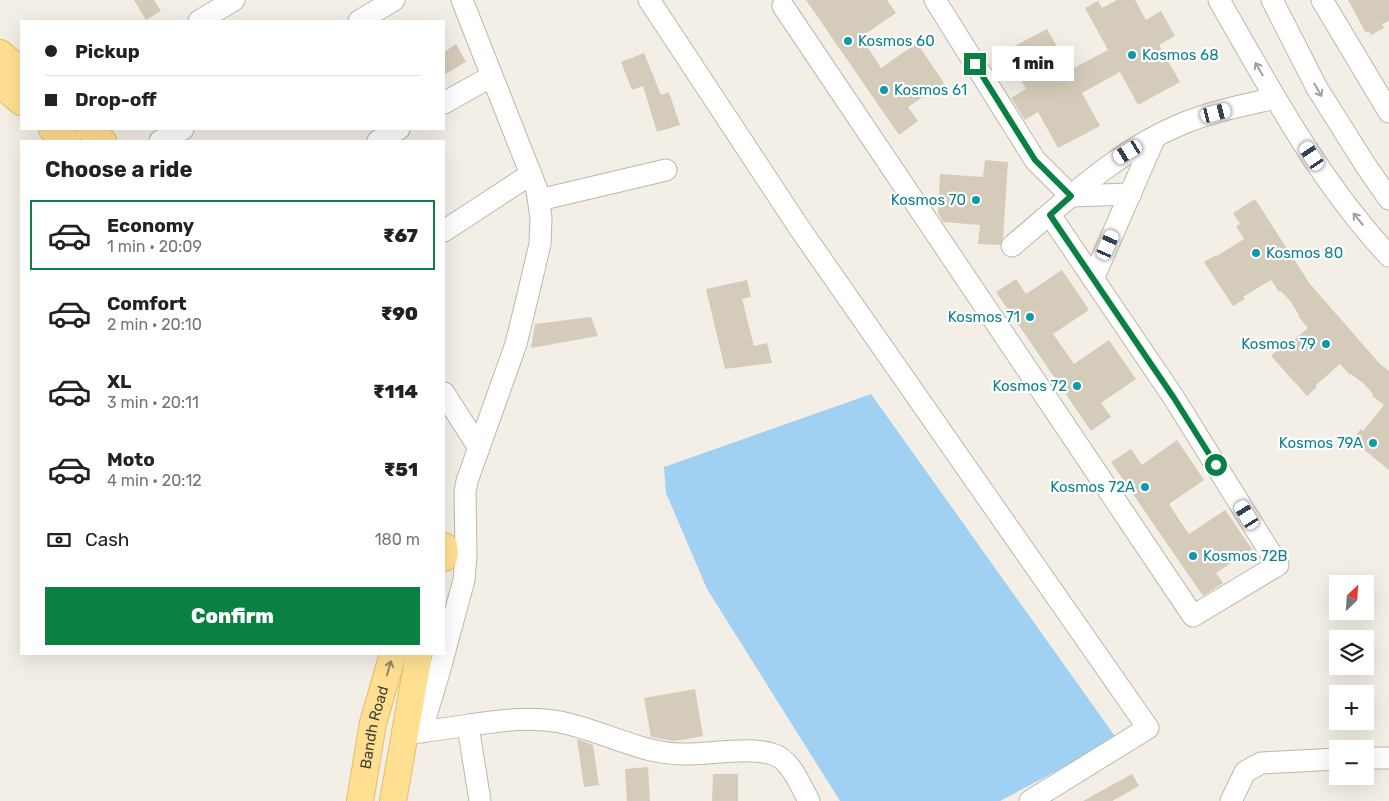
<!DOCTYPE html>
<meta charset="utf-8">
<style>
body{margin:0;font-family:Rubik,sans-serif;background:#f2f2f2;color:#222;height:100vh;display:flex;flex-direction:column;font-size:19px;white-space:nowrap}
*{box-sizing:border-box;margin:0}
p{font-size:16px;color:#767676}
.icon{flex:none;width:28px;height:28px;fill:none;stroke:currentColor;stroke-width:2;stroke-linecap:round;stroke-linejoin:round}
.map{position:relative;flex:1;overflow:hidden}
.side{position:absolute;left:20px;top:140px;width:425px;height:515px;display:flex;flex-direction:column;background:#fff;border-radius:0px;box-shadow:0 5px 20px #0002}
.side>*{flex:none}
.banner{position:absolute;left:20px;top:20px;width:425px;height:110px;border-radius:0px;box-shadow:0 5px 20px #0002;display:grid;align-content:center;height:110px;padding:0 25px;background:#fff}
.needle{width:32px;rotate:25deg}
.controls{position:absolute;left:1329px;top:575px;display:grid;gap:10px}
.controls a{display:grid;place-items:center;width:45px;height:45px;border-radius:0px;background:#fff;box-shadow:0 5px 20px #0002;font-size:25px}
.end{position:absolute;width:22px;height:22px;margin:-11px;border:6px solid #0b8043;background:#fff;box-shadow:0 0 0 2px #fff}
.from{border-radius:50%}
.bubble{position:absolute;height:35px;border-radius:0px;background:#fff;box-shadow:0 5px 20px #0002;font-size:16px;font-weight:800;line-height:35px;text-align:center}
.car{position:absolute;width:15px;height:30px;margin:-15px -8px;border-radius:6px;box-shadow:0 0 4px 1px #0007;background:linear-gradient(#fff 24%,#345 0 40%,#fff 0 76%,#345 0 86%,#fff 0)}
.banner b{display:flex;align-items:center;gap:18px;height:48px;font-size:19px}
.banner b+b{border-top:1px solid #e0e0e0}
.banner i{width:12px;height:12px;background:#222}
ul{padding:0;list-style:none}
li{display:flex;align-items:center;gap:15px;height:70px;margin:0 10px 8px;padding:0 15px;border:2px solid transparent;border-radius:0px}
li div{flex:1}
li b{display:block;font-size:19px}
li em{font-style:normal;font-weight:800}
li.active{border-color:#0b8043}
li>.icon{width:45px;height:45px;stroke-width:1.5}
h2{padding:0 25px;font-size:22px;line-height:60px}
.pay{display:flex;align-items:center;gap:12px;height:55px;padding:0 25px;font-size:19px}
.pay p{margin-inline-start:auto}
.primary-button{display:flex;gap:10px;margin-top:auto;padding:10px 25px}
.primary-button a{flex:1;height:58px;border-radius:0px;background:#0b8043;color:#fff;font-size:20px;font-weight:800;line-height:58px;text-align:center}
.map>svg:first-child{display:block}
.water{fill:#a0d1f2}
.building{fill:#d5cbbb}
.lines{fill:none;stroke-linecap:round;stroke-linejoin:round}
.minor-casing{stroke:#bfb7a8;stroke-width:23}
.major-casing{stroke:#e6be61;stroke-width:28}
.minor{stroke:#fff;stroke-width:21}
.major{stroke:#ffe093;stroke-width:26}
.oneway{stroke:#a29f9a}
.oneway2{stroke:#99875f}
.route{stroke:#0b8043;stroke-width:6}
.culture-dot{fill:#0f9aa8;stroke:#fff;stroke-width:2}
.labels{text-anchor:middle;stroke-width:4.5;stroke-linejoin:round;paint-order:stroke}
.culture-label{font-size:15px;fill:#0d838f;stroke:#fff;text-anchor:end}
.street-label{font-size:15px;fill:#463f35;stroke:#fff}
</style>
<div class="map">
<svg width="1389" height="801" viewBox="0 0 1389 801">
<rect width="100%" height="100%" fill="#f3efe6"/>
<path class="water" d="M 871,394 L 1117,739 L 1000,801 L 840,801 L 707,589 L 666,493 L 664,467 Z"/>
<g class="building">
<path d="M 134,0 L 154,0 L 161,11 L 146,20 Z"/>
<path d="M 806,0 L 887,0 L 896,13 L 861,37 L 881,68 L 917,43 L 944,83 L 908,107 L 918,121 L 899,135 Z"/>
<path d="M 1117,0 L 1135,0 L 1146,20 L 1161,11 L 1175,36 L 1159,45 L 1180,82 L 1138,105 L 1120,72 L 1082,93 L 1100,126 L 1058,148 L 1038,112 L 1025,120 L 1011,98 L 1026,89 L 1005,51 L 1047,29 L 1070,70 L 1108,50 L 1085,8 L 1098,1 L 1102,8 Z"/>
<path d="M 1348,0 L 1389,0 L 1389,21 L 1382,24 L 1384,28 L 1371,35 L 1369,31 L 1366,33 Z"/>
<path d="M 456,44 L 466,62 L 444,75 L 444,52 Z"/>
<path d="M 644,53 L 661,95 L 669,92 L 680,125 L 657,132 L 643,86 L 632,90 L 621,62 Z"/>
<path d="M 985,160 L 1008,162 L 1003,238 L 1000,245 L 978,244 L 980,225 L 943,222 L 938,213 L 940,174 L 983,177 Z"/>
<path d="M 1255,199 L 1310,284 L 1380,364 L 1389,371 L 1389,470 L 1352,440 L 1361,429 L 1363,431 L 1384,405 L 1372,396 L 1373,394 L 1363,383 L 1351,374 L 1350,375 L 1340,364 L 1315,386 L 1317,387 L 1307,396 L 1271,356 L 1281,347 L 1283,349 L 1308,328 L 1298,316 L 1299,315 L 1290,301 L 1281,291 L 1279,292 L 1271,280 L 1243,297 L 1245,299 L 1233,306 L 1204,262 L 1216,255 L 1217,256 L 1244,239 L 1236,226 L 1240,224 L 1233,213 Z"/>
<path d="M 1062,270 L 1089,310 L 1053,334 L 1063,348 L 1074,364 L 1109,340 L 1136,379 L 1101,403 L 1111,417 L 1091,431 L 996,292 L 1016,279 L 1026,294 Z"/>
<path d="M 747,280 L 751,297 L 742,299 L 754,346 L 767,343 L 772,363 L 725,369 L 706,289 Z"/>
<path d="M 591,317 L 598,336 L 531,348 L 535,324 Z"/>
<path d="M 1177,440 L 1204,480 L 1169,504 L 1178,518 L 1189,534 L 1225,510 L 1252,549 L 1216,573 L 1223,583 L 1203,596 L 1111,462 L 1131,449 L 1142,465 Z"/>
<path d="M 695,689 L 703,736 L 675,741 L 651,737 L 644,698 Z"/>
<path d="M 577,739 L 593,745 L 599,785 L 584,787 Z"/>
<path d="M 648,767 L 650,801 L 627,801 L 625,769 Z"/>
<path d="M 713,774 L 738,774 L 738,801 L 712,801 Z"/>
<path d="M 1132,774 L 1139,786 L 1112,801 L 1083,801 Z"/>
</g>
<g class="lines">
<defs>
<g id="minor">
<path d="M 649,0 L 800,229 L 1148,728 L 1030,801"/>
<path d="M 935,0 L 1035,160 L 1071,196 L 1131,194"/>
<path d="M 1219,0 C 1270,89 1319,181 1389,256"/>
<path d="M 1272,0 L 1317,88 L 1366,166 L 1389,199"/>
<path d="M 1322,0 L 1389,112"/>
<path d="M 783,6 L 1193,616 L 1278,565 L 1174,398 L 1050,215"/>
<path d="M 199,21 L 234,0"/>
<path d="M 359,21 L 394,0"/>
<path d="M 444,103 L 492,76"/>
<path d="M 160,141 L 183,129"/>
<path d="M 378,141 L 399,129"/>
<path d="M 539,200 L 666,170"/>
<path d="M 444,231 L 531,174"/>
<path d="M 1012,246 C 1066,201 1117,150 1184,123 C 1213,111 1245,105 1275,98"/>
<path d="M 1093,279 L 1155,137"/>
<path d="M 444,393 L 479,448"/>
<path d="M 468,726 L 480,801"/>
<path d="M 421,732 L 438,676 L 464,580 L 466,556 L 465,492 L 467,481 L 516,344 L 527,299 L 540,244 L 541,218 L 537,190 L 462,0"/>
<path d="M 409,733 C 429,731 449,728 469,725 C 500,721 529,716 560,722 C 601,730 639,753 681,754 C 707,755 748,746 772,754 C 791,759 800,785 809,801"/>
<path d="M 1365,758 L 1389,758"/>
<path d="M 1231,801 L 1245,772 L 1261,763 L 1338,759"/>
</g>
<g id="major">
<path d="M 0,53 L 21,71"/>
<path d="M 0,83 L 21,102"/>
<path d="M 52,129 L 67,141"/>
<path d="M 89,129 L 103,141"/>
<path d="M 444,546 L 445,553 L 444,558"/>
<path id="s1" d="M 360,801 L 373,723 L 393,654"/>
<path d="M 393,801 L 419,654"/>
</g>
</defs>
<use href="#minor" class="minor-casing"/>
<use href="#major" class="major-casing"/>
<use href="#minor" class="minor"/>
<use href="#major" class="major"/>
</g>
<defs><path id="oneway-shaft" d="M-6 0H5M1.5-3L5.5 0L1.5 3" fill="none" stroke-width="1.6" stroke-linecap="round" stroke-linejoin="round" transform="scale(1.25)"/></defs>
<g class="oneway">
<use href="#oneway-shaft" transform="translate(1259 69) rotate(-120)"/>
<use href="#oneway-shaft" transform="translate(1318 90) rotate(60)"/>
<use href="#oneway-shaft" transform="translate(1358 219) rotate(-129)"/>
</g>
<use class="oneway2" href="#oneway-shaft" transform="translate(389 668) rotate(-74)"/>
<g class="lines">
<path class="route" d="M 975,64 L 1035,160 L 1071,196 L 1050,215 L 1174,398 L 1216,465"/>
</g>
<g class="culture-dot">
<circle cx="848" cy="41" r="5"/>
<circle cx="1132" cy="55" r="5"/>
<circle cx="884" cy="90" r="5"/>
<circle cx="976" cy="200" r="5"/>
<circle cx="1256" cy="253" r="5"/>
<circle cx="1030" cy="317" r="5"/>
<circle cx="1326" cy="344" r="5"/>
<circle cx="1077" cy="386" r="5"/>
<circle cx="1373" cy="443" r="5"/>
<circle cx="1145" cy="487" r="5"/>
<circle cx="1193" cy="556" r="5"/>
</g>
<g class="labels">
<g class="culture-label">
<text x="858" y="46" text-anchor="start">Kosmos 60</text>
<text x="1142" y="60" text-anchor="start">Kosmos 68</text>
<text x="894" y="95" text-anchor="start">Kosmos 61</text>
<text x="966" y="205">Kosmos 70</text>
<text x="1266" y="258" text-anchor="start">Kosmos 80</text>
<text x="1020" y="322">Kosmos 71</text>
<text x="1316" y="349">Kosmos 79</text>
<text x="1067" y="391">Kosmos 72</text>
<text x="1363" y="448">Kosmos 79A</text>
<text x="1135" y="492">Kosmos 72A</text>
<text x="1203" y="561" text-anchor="start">Kosmos 72B</text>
</g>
<g class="street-label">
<text dy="5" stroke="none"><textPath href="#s1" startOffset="75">Bandh Road</textPath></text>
</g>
</g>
</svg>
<div class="controls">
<a><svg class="needle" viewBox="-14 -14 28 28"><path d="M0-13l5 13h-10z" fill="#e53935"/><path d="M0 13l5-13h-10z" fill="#767676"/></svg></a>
<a><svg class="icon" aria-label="layers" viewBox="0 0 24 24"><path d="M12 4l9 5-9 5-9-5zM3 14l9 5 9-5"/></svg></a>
<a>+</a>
<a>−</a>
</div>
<i class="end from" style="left:1216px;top:465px"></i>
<i class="end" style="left:975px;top:64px"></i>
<div class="bubble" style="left:992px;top:46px;width:82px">1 min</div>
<i class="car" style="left:1216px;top:113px;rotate:76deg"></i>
<i class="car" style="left:1128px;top:152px;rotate:239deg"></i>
<i class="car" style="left:1312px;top:156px;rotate:327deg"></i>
<i class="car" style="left:1108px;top:245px;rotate:24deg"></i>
<i class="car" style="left:1247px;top:515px;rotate:328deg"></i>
<div class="banner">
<b><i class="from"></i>Pickup</b>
<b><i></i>Drop-off</b>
</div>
<section class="side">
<h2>Choose a ride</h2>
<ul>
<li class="active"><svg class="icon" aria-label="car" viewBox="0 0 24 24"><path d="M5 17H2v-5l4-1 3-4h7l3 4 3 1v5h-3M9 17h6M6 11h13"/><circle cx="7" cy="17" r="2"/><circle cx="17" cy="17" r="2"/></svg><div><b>Economy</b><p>1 min · 20:09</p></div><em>₹67</em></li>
<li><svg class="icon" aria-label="car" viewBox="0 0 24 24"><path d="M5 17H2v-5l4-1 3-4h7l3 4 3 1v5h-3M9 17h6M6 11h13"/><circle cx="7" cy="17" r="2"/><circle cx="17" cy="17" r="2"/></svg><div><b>Comfort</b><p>2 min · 20:10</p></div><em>₹90</em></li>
<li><svg class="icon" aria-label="car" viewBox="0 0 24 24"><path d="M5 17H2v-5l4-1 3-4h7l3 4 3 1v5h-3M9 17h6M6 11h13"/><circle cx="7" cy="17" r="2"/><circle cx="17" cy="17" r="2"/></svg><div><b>XL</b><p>3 min · 20:11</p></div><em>₹114</em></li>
<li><svg class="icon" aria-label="car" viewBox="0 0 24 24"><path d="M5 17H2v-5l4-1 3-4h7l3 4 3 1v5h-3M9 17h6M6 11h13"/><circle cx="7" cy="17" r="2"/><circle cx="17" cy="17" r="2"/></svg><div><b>Moto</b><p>4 min · 20:12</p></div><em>₹51</em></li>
</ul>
<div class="pay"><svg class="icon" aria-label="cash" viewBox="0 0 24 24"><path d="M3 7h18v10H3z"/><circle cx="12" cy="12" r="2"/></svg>Cash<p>180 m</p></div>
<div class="primary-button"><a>Confirm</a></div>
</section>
</div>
